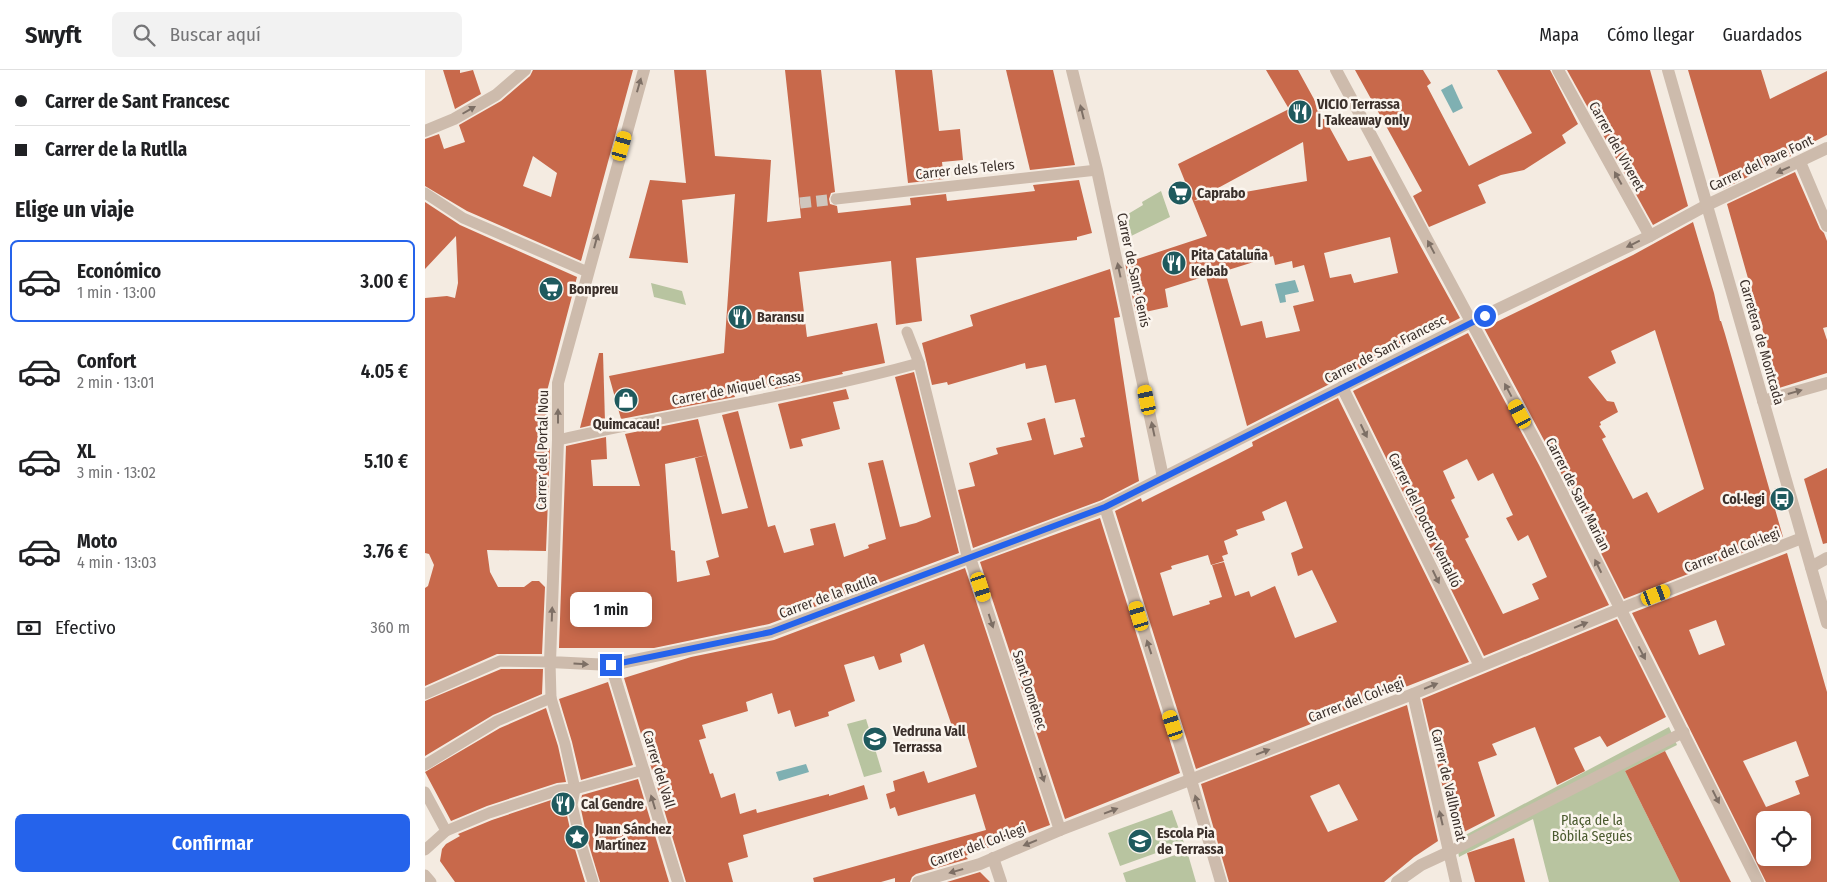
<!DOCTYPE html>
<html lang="es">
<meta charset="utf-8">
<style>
body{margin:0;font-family:"Fira Sans Condensed",sans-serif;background:#f2f2f2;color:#202124;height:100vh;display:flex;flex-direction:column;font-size:19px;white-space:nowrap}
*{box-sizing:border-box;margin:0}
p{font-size:16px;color:#757577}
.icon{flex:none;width:28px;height:28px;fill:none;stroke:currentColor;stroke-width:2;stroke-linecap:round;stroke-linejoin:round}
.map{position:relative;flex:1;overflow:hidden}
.panel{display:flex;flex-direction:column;background:#fff;width:425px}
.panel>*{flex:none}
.banner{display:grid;align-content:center;height:110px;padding:0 15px;background:#fff}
.fabs{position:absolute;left:1331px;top:741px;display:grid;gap:10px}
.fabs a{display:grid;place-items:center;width:55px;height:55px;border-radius:8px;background:#fff;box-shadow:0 2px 12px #0003;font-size:25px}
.end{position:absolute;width:22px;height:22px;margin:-11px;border:6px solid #2563eb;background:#fff;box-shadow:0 0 0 2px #fff}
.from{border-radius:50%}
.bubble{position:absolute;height:35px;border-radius:8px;background:#fff;box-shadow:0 2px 12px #0003;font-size:16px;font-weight:600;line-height:35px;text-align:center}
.car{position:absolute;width:15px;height:30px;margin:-15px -8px;border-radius:6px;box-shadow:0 0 4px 1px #0007;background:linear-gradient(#f5c518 24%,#345 0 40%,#f5c518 0 76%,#345 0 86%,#f5c518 0)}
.banner b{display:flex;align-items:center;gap:18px;height:48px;font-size:19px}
.banner b+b{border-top:1px solid #e0e0e0}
.banner i{width:12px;height:12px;background:#202124}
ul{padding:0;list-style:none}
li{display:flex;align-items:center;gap:15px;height:82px;margin:0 10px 8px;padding:0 5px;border:2px solid transparent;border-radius:8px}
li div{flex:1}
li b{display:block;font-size:19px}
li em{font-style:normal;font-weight:600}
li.selected{border-color:#2563eb}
li>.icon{width:45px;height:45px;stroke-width:1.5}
h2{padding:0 15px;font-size:22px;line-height:60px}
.pay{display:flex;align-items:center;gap:12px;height:55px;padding:0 15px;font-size:19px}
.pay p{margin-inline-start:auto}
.cta{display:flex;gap:10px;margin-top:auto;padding:10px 15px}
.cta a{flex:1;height:58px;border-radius:8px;background:#2563eb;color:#fff;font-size:20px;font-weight:600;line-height:58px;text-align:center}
header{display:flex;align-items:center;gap:30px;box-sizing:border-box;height:70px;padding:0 25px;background:#fff;border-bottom:1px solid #e0e0e0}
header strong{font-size:24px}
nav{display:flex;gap:28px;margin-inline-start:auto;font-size:18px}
.search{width:350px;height:45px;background:#f2f2f2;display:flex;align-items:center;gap:12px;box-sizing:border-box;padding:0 18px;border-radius:8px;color:#757577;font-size:19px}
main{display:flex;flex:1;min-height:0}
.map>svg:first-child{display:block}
.green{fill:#b8c4a0}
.water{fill:#7fb0b2}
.building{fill:#c8694b;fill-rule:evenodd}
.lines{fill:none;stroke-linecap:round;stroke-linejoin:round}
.pedestrian-tunnel{stroke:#cfc6bd;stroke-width:11;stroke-dasharray:11 5.5;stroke-linecap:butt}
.pedestrian{stroke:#cdbbac;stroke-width:11}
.minor{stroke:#cdbbac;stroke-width:12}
.tertiary{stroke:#cdbbac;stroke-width:12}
.oneway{fill:#7d6f65}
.route{stroke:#2563eb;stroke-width:6}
.labels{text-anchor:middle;stroke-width:5;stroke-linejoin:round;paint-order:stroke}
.poi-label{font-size:14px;font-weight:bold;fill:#3b302b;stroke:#fbf5ee;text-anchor:start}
.street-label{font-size:14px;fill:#3b302b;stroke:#fbf5ee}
.park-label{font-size:14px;fill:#4a5a2e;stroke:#fbf5ee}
</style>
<header>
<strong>Swyft</strong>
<div class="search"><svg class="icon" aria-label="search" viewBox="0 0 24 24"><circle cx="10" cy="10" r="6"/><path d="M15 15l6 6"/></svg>Buscar aquí</div>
<nav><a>Mapa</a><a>Cómo llegar</a><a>Guardados</a></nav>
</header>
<main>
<section class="panel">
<div class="banner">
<b><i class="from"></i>Carrer de Sant Francesc</b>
<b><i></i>Carrer de la Rutlla</b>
</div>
<h2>Elige un viaje</h2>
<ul>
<li class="selected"><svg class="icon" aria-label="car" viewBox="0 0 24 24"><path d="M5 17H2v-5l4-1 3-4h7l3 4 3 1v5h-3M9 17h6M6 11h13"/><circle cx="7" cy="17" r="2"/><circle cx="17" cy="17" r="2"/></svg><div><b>Económico</b><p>1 min · 13:00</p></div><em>3.00 €</em></li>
<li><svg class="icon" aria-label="car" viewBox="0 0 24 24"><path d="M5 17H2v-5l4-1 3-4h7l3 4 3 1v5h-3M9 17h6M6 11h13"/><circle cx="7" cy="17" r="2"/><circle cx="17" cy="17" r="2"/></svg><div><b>Confort</b><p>2 min · 13:01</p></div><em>4.05 €</em></li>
<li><svg class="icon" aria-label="car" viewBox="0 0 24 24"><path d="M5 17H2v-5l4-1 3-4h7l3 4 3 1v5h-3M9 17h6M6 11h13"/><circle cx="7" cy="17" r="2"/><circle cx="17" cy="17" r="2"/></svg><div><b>XL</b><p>3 min · 13:02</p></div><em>5.10 €</em></li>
<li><svg class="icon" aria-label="car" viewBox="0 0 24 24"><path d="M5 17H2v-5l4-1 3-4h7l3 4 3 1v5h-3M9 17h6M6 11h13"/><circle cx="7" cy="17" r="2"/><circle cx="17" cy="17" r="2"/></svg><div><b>Moto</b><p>4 min · 13:03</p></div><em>3.76 €</em></li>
</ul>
<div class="pay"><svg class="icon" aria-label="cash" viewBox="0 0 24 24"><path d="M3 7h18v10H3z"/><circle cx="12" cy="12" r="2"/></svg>Efectivo<p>360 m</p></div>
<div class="cta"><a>Confirmar</a></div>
</section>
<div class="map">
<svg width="1402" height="812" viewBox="0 0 1402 812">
<rect width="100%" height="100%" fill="#f4ebe1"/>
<g class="green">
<path d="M 736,121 L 745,147 L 700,169 L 703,144 L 718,135 L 717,132 Z"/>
<path d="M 226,213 L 257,221 L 261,235 L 229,227 Z"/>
<path d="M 441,649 L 457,702 L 439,707 L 422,654 Z"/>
<path d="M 1244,657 L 1252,675 L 1200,701 L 1255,812 L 1124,812 L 1108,749 L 1034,787 L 1031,770 Z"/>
<path d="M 747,740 L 759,773 L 695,796 L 683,763 Z"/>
<path d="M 762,781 L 771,812 L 701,812 L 698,803 Z"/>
</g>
<g class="water">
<path d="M 1027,14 L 1038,38 L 1028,43 L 1016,20 Z"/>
<path d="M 870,210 L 874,222 L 860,225 L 861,232 L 855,233 L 850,214 Z"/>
<path d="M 381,694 L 384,702 L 354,711 L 351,702 Z"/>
</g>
<g class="building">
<path d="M 18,0 L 35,0 L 35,3 L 48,0 L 56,24 L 30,39 Z"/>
<path d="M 108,0 L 208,0 L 156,191 L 42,141 L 0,116 L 0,69 L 14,64 L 19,79 L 40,72 L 34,55 L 76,31 L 105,6 ZM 108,86 L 132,103 L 126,127 L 98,116 Z"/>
<path d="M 249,0 L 281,0 L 290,86 L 346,90 L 342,152 L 376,148 L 360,0 L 396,0 L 410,122 L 406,123 L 404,129 L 405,134 L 412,136 L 413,143 L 486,135 L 485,128 L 521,124 L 522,131 L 610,121 L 608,115 L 654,110 L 667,163 L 652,167 L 652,170 L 491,188 L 497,251 L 471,255 L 466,191 L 374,202 L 382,267 L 452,253 L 460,293 L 417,302 L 418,304 L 358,317 L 350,319 L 349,316 L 309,324 L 310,327 L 196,349 L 184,306 L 299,283 L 310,124 L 257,130 L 263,193 L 204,188 L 225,110 L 261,113 Z"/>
<path d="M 470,0 L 507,0 L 514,61 L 535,59 L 538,90 L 517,92 L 519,109 L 483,113 Z"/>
<path d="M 581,0 L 628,0 L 650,95 L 605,100 Z"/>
<path d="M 841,0 L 873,0 L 923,91 L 946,86 L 1035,248 L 822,356 L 781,206 L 740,219 L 743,237 L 711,244 L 700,193 L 782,166 L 753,94 L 864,39 ZM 878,72 L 882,111 L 769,131 ZM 965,167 L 973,203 L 929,213 L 926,204 L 905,208 L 899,183 ZM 848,186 L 850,195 L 867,191 L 868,198 L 879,195 L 889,231 L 868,236 L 875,261 L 841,268 L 837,251 L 816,256 L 800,201 Z"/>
<path d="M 930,0 L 998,0 L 1006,13 L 1002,16 L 1044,96 L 1107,63 L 1072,0 L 1125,0 L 1153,54 L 1137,65 L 1141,73 L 1099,100 L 1076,105 L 1053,115 L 1061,133 L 1004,157 L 988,126 L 997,121 Z"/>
<path d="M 1142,0 L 1225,0 L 1263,136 L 1228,155 Z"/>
<path d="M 1263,0 L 1336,0 L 1345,29 L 1402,1 L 1402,65 L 1365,84 L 1366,86 L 1298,119 Z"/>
<path d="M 1370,102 L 1395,159 L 1399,163 L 1402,171 L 1402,257 L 1398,258 L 1402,270 L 1402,303 L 1354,318 L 1302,134 Z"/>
<path d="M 0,132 L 35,155 L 152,207 L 122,321 L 121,379 L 125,378 L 121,481 L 62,480 L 65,502 L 73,517 L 99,517 L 107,511 L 114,511 L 120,517 L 117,584 L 72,584 L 0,616 L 0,518 L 3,516 L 9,495 L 4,484 L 0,483 L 0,228 L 22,226 L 30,228 L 33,213 L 31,166 L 0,199 Z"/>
<path d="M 1268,152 L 1289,223 L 1295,251 L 1296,251 L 1300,264 L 1358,467 L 1199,529 L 1128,387 L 1059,258 L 1208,185 ZM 1230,260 L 1279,419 L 1233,443 L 1222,422 L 1208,429 L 1177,369 L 1181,367 L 1174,356 L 1176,355 L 1175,352 L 1193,342 L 1189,332 L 1182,331 L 1163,307 L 1191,293 L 1186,281 Z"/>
<path d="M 685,199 L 695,247 L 689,248 L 714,411 L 677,430 L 548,478 L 533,420 L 550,416 L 544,393 L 573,384 L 571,378 L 607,370 L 602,353 L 620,348 L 629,385 L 658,377 L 655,368 L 660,367 L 650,329 L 630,333 L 621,295 L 601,299 L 600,293 L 523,315 L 522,312 L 507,315 L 497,273 L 548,256 L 545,245 Z"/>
<path d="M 1043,263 L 1114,395 L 1184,535 L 1059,586 L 928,321 ZM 1042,389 L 1053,411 L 1068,403 L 1088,445 L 1081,448 L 1093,471 L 1103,465 L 1122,507 L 1107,514 L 1114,529 L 1078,544 L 1040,469 L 1044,467 L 1026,430 L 1030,428 L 1018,401 Z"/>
<path d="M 174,283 L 178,283 L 180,352 L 155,358 Z"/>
<path d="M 489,302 L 534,483 L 344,554 L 229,578 L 134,578 L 141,376 L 181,367 L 182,389 L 166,390 L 168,416 L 215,416 L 200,364 L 273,349 L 282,385 L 240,394 L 246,480 L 250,481 L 252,512 L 285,505 L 281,491 L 294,487 L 270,388 L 282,385 L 297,444 L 323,438 L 297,345 L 313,341 L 343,457 L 350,455 L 359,483 L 389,475 L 385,459 L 410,453 L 419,487 L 444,478 L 443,475 L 461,469 L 443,393 L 458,390 L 475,457 L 491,453 L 506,447 L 470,307 Z"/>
<path d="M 421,319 L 424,329 L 408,332 L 415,359 L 376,369 L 378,376 L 365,379 L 353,334 Z"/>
<path d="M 913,328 L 1044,592 L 771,699 L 690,441 L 716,428 L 717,432 L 805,388 L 828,376 L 827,372 ZM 861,431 L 878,478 L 866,483 L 873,506 L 887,500 L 912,552 L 870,568 L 850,516 L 826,527 L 824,521 L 810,526 L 799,492 L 787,495 L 797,527 L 784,531 L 785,534 L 748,546 L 735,503 L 747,499 L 746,496 L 783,485 L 786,495 L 799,491 L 797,486 L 803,484 L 799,471 L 813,465 L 811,460 L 840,450 L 837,442 Z"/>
<path d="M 1402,398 L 1402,473 L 1398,474 L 1379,409 Z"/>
<path d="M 675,448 L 755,703 L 640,749 L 555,492 Z"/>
<path d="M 1362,483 L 1402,622 L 1402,812 L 1341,812 L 1207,543 ZM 1291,550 L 1300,575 L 1274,585 L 1264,560 ZM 1371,671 L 1384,706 L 1370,711 L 1375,724 L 1341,737 L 1318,691 ZM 1378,745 L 1378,788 L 1340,788 L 1340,750 L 1362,750 Z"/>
<path d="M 540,498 L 625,755 L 540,786 L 543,789 L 491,804 L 487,807 L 485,812 L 470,812 L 470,808 L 456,812 L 389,812 L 388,808 L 561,760 L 550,724 L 473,746 L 470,737 L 465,739 L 461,724 L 470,721 L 468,711 L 499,701 L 503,713 L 552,697 L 541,661 L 530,665 L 499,574 L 475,584 L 477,592 L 454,600 L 449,586 L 419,595 L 430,631 L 403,642 L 404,646 L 370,657 L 365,640 L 353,644 L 347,623 L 321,632 L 323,641 L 277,655 L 281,668 L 274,670 L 285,704 L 288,703 L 296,728 L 310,723 L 315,744 L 331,739 L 332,743 L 404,724 L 404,726 L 439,715 L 443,729 L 318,765 L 323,787 L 303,793 L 308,812 L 261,812 L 199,608 L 266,587 L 349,570 Z"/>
<path d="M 1192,549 L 1241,647 L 1182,677 L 1175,666 L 1149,678 L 1160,701 L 1132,715 L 1110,657 L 1067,674 L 1072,685 L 1053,692 L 1070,746 L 1033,765 L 1031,758 L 1028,761 L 997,629 Z"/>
<path d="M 76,599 L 118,599 L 117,624 L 68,645 L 0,686 L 0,631 Z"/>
<path d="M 183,612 L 208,695 L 156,710 L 147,672 L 134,629 Z"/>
<path d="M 982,635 L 1013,771 L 989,787 L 959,812 L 804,812 L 776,714 ZM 914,714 L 933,750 L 903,762 L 885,726 Z"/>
<path d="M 121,638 L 133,676 L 141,712 L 132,713 L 62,736 L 26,751 L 0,702 L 75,658 Z"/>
<path d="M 1240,681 L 1306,812 L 1255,812 L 1200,701 Z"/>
<path d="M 213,709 L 244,812 L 175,812 L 163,772 L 155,735 L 157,725 Z"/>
<path d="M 135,727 L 141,727 L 140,737 L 149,776 L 160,812 L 30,812 L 15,791 L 17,779 L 21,774 L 35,766 L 33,764 L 67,750 Z"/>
<path d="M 1089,768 L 1100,812 L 1050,812 L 1042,783 Z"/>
<path d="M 555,802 L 565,812 L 522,812 Z"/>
</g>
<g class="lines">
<path class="pedestrian-tunnel" d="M 375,133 L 411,129"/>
<g class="pedestrian">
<path d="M 0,123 L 38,148 L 158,200 L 163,201"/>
<path d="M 411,129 L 672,100"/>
<path d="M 482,262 L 494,293 L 542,486 L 545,488"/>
<path d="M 133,370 C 253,343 375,326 494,293"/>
<path d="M 0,624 L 75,591 L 125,592 L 126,628 L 140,674 L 150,719 L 147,735 L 156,774 L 168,812"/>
<path d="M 0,695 L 72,651 L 126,628"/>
<path d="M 0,722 L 21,761"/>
<path d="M 0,780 L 21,761 L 64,743 L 134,720 L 150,719 L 219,700"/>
<path d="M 1024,782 L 1259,662"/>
<path d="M 0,805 L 6,812"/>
</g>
<g class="minor">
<path d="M 219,0 L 133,313 L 133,370 L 125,592 L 186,595 L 346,562 L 680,437 L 1046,252 L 1225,166 L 1282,135 L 1402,78"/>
<path d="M 647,0 L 672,100 L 738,407"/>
<path d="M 911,0 L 1121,391 L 1333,812"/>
<path d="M 1133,0 L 1225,166"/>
<path d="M 0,61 L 29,49 L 71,25 L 100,0"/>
<path d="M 1375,92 L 1402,156"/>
<path d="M 917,317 L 1055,596"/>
<path d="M 1338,331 L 1402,313"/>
<path d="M 680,437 L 766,710 L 796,812"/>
<path d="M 545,488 L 635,760"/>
<path d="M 1386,497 L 1402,488"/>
<path d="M 186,595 L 253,812"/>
<path d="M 988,624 L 1031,812"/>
<path d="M 568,788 L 576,812"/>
<path d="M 493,812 L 555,794 L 635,760 L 988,624 L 1195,539 L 1377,468"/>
<path d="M 972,812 L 996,795 L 1024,782"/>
</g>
<path class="tertiary" d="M 1243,0 L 1402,553"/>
</g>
<defs><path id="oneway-solid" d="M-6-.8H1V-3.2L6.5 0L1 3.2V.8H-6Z" transform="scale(1.25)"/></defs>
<g class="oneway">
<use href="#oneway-solid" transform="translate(214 15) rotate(-74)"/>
<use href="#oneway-solid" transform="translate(44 40) rotate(-30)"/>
<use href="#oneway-solid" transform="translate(657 42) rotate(-104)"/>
<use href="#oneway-solid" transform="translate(1358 100) rotate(155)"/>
<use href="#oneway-solid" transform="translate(1193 108) rotate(-119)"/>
<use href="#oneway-solid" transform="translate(171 171) rotate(-75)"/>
<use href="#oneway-solid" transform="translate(1208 174) rotate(154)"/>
<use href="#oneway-solid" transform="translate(1006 177) rotate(-118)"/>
<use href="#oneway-solid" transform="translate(694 200) rotate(-102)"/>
<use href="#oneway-solid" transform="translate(1083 320) rotate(-118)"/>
<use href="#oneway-solid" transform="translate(1370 322) rotate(-16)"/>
<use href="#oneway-solid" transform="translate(133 346) rotate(-90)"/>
<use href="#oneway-solid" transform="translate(728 359) rotate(-102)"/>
<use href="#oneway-solid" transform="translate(939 361) rotate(64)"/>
<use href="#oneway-solid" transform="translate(1173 496) rotate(-116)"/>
<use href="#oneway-solid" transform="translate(1011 507) rotate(64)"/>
<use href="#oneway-solid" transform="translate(127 544) rotate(-88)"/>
<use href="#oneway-solid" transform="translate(566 551) rotate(72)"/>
<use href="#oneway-solid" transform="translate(1156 555) rotate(-22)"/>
<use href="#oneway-solid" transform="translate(724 577) rotate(-108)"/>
<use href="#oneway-solid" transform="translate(1217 583) rotate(62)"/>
<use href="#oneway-solid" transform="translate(156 594) rotate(3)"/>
<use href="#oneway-solid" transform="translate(1006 616) rotate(-22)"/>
<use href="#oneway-solid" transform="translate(838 682) rotate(-21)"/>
<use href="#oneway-solid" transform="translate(617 705) rotate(72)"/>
<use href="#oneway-solid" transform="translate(1291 727) rotate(63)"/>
<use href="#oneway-solid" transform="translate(228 732) rotate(-107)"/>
<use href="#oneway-solid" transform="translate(772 732) rotate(-106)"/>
<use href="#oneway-solid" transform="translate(686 741) rotate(-21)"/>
<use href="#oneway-solid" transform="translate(1016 748) rotate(-103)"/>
<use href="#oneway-solid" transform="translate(605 773) rotate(158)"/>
<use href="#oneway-solid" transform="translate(531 801) rotate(164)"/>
</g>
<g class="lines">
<path class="route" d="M 186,595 L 346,562 L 680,437 L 1060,246"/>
</g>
<defs>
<symbol id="restaurant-disc" viewBox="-11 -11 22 22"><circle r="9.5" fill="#1f5a5e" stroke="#fbf5ee"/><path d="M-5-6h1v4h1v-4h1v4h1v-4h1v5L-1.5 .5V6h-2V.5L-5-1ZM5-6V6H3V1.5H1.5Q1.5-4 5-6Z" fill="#fff"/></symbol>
<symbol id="supermarket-disc" viewBox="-11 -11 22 22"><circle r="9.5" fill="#1f5a5e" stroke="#fbf5ee"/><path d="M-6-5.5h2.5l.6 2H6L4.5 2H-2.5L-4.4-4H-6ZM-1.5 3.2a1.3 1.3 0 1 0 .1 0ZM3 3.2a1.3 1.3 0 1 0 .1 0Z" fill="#fff"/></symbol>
<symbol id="shop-disc" viewBox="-11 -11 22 22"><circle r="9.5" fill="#1f5a5e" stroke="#fbf5ee"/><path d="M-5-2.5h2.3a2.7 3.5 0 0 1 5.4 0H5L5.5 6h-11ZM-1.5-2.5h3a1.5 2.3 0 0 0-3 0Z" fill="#fff"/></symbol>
<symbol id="bus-disc" viewBox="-11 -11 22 22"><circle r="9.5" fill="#1f5a5e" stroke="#fbf5ee"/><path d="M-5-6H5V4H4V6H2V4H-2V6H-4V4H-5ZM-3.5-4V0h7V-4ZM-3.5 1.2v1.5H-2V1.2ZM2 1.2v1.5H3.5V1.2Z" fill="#fff"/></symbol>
<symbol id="school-disc" viewBox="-11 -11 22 22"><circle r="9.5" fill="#1f5a5e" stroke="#fbf5ee"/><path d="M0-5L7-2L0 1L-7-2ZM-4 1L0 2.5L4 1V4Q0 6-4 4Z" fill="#fff"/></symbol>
<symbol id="sight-disc" viewBox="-11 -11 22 22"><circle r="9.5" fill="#1f5a5e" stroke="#fbf5ee"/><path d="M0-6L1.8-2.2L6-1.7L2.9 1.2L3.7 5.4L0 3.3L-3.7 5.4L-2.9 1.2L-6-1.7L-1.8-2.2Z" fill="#fff"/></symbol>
</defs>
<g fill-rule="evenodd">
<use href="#restaurant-disc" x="861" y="28" width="28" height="28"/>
<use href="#supermarket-disc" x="741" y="109" width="28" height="28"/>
<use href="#restaurant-disc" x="735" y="179" width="28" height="28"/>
<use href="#supermarket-disc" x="112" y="205" width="28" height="28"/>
<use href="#restaurant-disc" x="301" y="233" width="28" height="28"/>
<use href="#shop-disc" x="187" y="316" width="28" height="28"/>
<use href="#bus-disc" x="1343" y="415" width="28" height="28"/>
<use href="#school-disc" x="436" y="655" width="28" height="28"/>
<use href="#restaurant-disc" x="124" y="720" width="28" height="28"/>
<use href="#sight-disc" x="138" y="753" width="28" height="28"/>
<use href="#school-disc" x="701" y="757" width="28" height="28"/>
</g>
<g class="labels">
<g class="poi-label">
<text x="892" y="39">VICIO Terrassa<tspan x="892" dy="16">| Takeaway only</tspan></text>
<text x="772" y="128">Caprabo</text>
<text x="766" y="190">Pita Cataluña<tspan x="766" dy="16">Kebab</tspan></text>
<text x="144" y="224">Bonpreu</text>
<text x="332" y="252">Baransu</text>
<text x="201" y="359" text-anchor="middle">Quimcacau!</text>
<text x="1340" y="434" text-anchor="end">Col·legi</text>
<text x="468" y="666">Vedruna Vall<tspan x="468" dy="16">Terrassa</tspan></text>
<text x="156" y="739">Cal Gendre</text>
<text x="170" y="764">Juan Sánchez<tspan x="170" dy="16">Martínez</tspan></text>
<text x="732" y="768">Escola Pia<tspan x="732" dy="16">de Terrassa</tspan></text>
</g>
<g class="street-label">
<text transform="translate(1192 76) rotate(61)" y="5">Carrer del Viveret</text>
<text transform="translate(1336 93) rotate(-25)" y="5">Carrer del Pare Font</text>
<text transform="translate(540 99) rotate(-6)" y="5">Carrer dels Telers</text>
<text transform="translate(709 200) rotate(78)" y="5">Carrer de Sant Genís</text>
<text transform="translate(1337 272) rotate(74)" y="5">Carretera de Montcada</text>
<text transform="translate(960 279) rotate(-27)" y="5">Carrer de Sant Francesc</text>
<text transform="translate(311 318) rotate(-11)" y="5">Carrer de Miquel Casas</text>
<text transform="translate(117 380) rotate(-89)" y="5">Carrer del Portal Nou</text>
<text transform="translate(1153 424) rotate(63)" y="5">Carrer de Sant Marian</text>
<text transform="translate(1000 450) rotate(64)" y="5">Carrer del Doctor Ventalló</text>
<text transform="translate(1307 480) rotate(-21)" y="5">Carrer del Col·legi</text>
<text transform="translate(403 526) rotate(-20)" y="5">Carrer de la Rutlla</text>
<text transform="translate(605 620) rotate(72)" y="5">Sant Domènec</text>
<text transform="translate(931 630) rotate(-21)" y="5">Carrer del Col·legi</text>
<text transform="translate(234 699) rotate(73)" y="5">Carrer del Vall</text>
<text transform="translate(1024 715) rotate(77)" y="5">Carrer de Vallhonrat</text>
<text transform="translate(553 775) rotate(-20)" y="5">Carrer del Col·legi</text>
</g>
<g class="park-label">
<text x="1167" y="755">Plaça de la<tspan x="1167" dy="16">Bòbila Segués</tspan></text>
</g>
</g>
</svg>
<div class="fabs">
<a><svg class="icon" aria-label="locate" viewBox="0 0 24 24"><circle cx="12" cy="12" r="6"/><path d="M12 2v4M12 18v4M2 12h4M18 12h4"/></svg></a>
</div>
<i class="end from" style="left:1060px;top:246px"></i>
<i class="end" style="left:186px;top:595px"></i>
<div class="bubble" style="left:145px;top:522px;width:82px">1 min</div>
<i class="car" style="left:197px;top:76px;rotate:16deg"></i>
<i class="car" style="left:722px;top:330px;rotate:348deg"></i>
<i class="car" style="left:1095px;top:344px;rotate:332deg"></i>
<i class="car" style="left:556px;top:517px;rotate:162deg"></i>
<i class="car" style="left:1231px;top:525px;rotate:69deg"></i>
<i class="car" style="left:714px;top:546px;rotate:343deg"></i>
<i class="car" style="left:748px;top:655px;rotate:342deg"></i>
</div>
</main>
